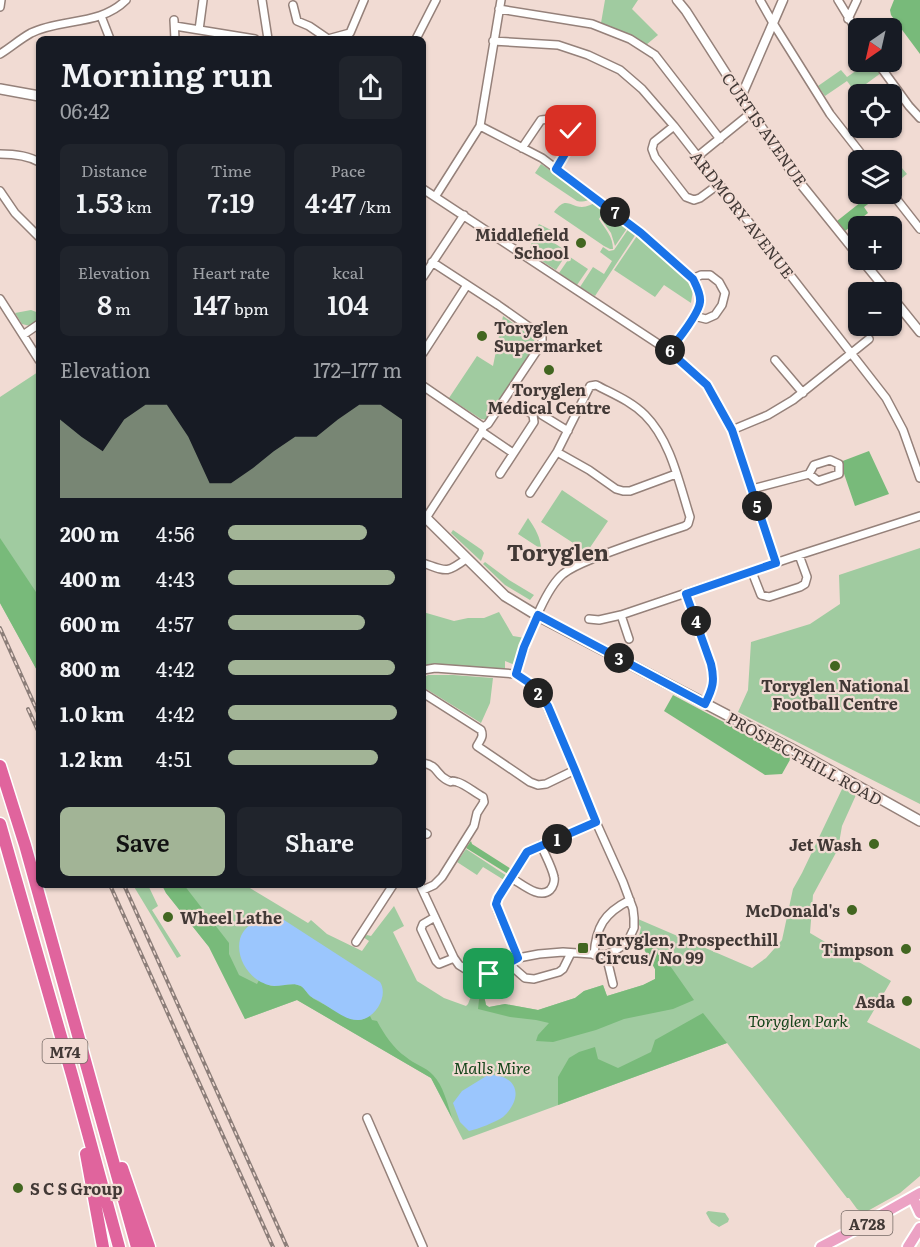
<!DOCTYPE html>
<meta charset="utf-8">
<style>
:root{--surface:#171b24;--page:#20242c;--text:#f1f3f6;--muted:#9ea1a6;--accent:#a2b496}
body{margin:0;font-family:Literata,serif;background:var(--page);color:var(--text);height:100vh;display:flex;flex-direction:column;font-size:22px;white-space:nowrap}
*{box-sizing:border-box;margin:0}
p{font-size:20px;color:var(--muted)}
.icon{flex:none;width:33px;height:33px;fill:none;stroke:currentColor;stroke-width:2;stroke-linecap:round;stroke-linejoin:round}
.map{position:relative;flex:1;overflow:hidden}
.sheet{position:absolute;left:36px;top:36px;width:390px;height:852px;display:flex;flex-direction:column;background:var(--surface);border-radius:9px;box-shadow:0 2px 4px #0004}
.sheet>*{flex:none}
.needle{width:39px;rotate:214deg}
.buttons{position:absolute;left:848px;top:18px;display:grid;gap:12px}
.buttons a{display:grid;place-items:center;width:54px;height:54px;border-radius:9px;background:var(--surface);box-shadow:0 2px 4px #0004;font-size:30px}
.pin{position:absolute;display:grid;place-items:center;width:51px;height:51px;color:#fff;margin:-26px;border-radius:12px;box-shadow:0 3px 9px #0006}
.km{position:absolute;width:30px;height:30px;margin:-15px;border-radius:50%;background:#222;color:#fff;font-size:16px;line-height:30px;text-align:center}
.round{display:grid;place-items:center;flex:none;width:63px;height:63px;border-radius:9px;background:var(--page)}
.head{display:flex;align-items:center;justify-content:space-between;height:102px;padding:0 24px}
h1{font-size:33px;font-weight:600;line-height:45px}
.stats{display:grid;grid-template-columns:repeat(3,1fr);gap:9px;height:102px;padding:6px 24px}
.stats div{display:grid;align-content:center;border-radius:9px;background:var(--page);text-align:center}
.stats b{font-size:26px;font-weight:600}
.stats small{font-size:16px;font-weight:400}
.stats p{font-size:16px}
.chart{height:168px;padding:12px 24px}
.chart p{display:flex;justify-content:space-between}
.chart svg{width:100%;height:108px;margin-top:6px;fill:var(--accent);opacity:.7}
.cta{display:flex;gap:12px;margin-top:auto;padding:12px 24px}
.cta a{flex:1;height:69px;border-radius:9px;background:var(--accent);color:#111;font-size:24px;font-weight:600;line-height:69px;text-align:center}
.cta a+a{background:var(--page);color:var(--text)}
ul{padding:0 24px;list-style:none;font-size:20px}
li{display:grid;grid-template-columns:96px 72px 1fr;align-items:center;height:45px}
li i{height:15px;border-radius:8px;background:var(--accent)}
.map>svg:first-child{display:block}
</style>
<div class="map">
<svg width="920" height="1247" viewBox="0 0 920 1247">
<rect width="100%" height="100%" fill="#f1dbd3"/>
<path fill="#a0cba0" d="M605 0H638L632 9 658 35 646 45 629 34 601 23Z
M869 62H873L881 73 855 92 847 81 825 96 818 86 841 70 847 77Z
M896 161 907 174 891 187V165Z
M541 164 591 198C586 202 583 202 577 201L535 173Z
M597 202 606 209 599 219C605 229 613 236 613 249H610L604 246 554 212C566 196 568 206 582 207 587 207 592 204 597 202Z
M607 210 628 227 615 246 611 233 601 219Z
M539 224 553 231 551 234 557 239 554 243 568 252 556 270 529 253 535 230Z
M629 228 636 234 595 296 580 287 593 267 604 274 612 261 600 252 603 247 609 251 614 250Z
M637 236 687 281 693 290 691 303 664 285 655 297 614 270Z
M570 257 588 269 577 285 559 273Z
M31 310 39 313V320L30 326 22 324 15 313Z
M503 316 534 338 535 346 522 369 487 420 481 419 449 398 477 356 493 366Z
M38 372 39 374V674L0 603V397Z
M562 490 608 521 587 552 541 522Z
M528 518C535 528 541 538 541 549L518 534Z
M453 530 482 550 484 553 481 561 451 533Z
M920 548V804L738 712 748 690 751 642 810 624 840 604 839 575Z
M485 562 509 580 534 595 530 600 505 585 483 564Z
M423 612 454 621 468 618H484L499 612 513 636 525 638 515 665 505 661V671L431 665 423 666Z
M428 675H453L493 678 490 703 481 723 423 687V678Z
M843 787 854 792 856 795 842 826 838 849 813 895 810 933 891 981 867 1022 920 1049V1176L900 1193 864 1213 857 1209 849 1198H847L727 1043 463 1140 431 1078 297 1000 245 1019 209 947 166 893 162 885H245L308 923 311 920 327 934 362 951 369 941 363 937 367 935 371 936 394 906 404 926 393 932 417 981 444 998 466 1006 468 1004 477 981 481 982 486 1005 489 1007 505 1004 538 1010 575 998 584 991 603 985 607 996 643 985 655 979V969L644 949 639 936 641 927 639 925 638 919 752 968 766 958 782 940 793 889 802 873Z
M466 849 507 876 504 880 483 867 477 875 457 862Z
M133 885H148L158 906 152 910 181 956 177 958Z
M708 1211 725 1213 729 1219 728 1222 719 1227 711 1222 706 1213Z"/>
<path fill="#78ba7a" d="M894 0H920V54L891 15 890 10Z
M858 193 871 194 875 199 864 207 868 213 845 231 837 221 861 202 855 195Z
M869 451 889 494 855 506 840 462Z
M0 538 38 595H39V674L0 603Z
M673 695 791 758 782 774 765 775 664 711Z
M471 841 472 844 511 869 508 874 466 848Z
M162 885H184L229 943V954L239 975 257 984 259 980 271 986 295 984 303 987 308 994 314 999 351 1019 361 1020 370 1016 372 1020 377 1021C384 1034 393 1048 406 1057 414 1064 426 1067 433 1075 443 1085 448 1105 452 1118L431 1078 297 1000 245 1019 209 947 166 893Z
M641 932 666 960 694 1000 673 1009 624 1019 596 1030 553 1042 536 1041 538 1035 549 1023 536 1020 510 1017 478 1009 481 982 486 1005 489 1007 505 1004 538 1010 575 998 584 991 603 985 607 996 643 985 655 979V969L644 949 639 936Z
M703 1013 727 1043 558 1105V1077L569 1058 579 1052 595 1047 598 1059 618 1068 651 1052 655 1040Z"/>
<path fill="#9bc6fd" d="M277 918 284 920 380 982C389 996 375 1019 359 1020 346 1021 333 1009 322 1003 318 1000 314 999 310 996 307 993 305 989 301 986 293 982 283 986 274 986 252 984 235 960 240 939 245 922 262 919 277 918Z
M488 1075C517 1074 525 1097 503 1117 496 1122 478 1129 469 1131L460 1122 453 1103 462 1091Z"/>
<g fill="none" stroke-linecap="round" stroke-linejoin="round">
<g stroke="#95817a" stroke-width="10">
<path id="minor" d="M262 0 268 39
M760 0 773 23 830 114 866 160
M838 0 858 33
M293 5 297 21 309 26 328 39 350 33 364 0
M0 7 1 0
M499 9 592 24 630 39 655 55 720 139
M101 16 110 39
M848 19 857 0
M174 20 175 39
M175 26 255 39
M199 30 203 0
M416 39 436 0
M493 41 558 45 588 55 620 70 642 89 674 126 886 398 903 430 920 478
M0 54C10 48 20 39 31 33 61 18 100 26 126 0
M877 62 909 106 920 118
M480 126 542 158 641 233 692 279C696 285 701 294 700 302 699 314 677 340 669 351
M674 126 654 142 652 149 655 157 686 197 694 200 700 198 719 184
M573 138 584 123
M522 148 541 120C552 117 566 126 573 134L572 142 556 169
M0 154C14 154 27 155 39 162
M698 156 751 113
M423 189 669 351 707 385 732 430 776 563
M0 191 15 213 39 237
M891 192 920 229
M435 197 480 126 501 0
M423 277 464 215
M692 279 701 275H710L719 282 725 293 722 305 715 315 706 319 694 316
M0 299 39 360
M23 335 39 324
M423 353 467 285
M775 360 803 393
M423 386 483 427
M542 415 568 431
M732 430 768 415 793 400 869 339
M482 432 513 453
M557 452 589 470 616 489 623 491H630L676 474
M500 474 534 422 533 415 521 406
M752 489 809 474 814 465 830 460 839 464V474L818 481 809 474
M426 518 478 438 482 432 483 427 488 424 542 343V336L498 305 432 262
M423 563C446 571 446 574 466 559
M752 572 761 595 769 597 800 587 805 584 807 577 799 555
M686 594 711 664C715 681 713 687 705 703
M621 615 629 639
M589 619 599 620 621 615 799 555 920 516
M516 674C524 648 543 591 563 574 573 566 585 562 597 557 625 546 655 536 685 526L688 524 690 517C679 483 671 441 645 415 631 401 613 394 596 385L590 386 557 452 530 493
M423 693 481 730C484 737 480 740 477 746L530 782 538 785 546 784 575 770
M423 832 427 834
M511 878C521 883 539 900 550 890 553 887 555 881 554 877 552 867 545 855 541 845
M420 885 454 958 459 965 467 970 473 974 481 975 489 974 518 958 539 954 563 952 606 955 616 950 627 943 634 928V918L633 909 623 882 596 822 575 770 547 706 531 684 516 674 435 668 423 670
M423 890 434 885 442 877 474 826 477 813 484 802 483 797C475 793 465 784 457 782 447 779 455 784 447 780 435 774 439 766 423 763
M435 917 423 924 421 929 436 961 439 964 454 958
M356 942 393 885
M594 955C596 927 604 913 630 900
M606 955 613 984
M518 958 497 909 496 904 498 898 527 852 596 822
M509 964 525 978 534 979 559 972 563 969 571 953
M367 1118 423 1247"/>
</g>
<g stroke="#95817a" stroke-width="11">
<path id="tertiary" d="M677 0 686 11 741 97 796 178 858 255
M741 97 783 0
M862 260 888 292
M891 296 920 332"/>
</g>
<g stroke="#95817a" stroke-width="12">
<path id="secondary" d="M0 89 39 96
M423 515 505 596 538 616 790 748 920 821"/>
</g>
<g stroke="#fff" stroke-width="14">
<path id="primary" d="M913 1198 920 1213
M821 1247 865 1224 920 1193
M908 1247 920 1228"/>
</g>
<g stroke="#fff" stroke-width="15">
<path id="motorway" d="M0 766 25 845 137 1247
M0 824 72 1075 119 1247
M86 1154 103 1247
M122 1168 149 1247"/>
</g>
<use href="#minor" stroke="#fff" stroke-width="7"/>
<use href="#tertiary" stroke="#fff" stroke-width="8"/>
<use href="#secondary" stroke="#fff" stroke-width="9"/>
<use href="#primary" stroke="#eca2c4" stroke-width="10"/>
<use href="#motorway" stroke="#e0649d" stroke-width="12"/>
<g stroke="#8c7e79" stroke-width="4">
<path id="rail" d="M0 628 39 715
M28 709 39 733
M110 885 273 1247
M124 885 287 1247"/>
</g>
<use href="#rail" stroke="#f1dbd3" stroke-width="1.5" stroke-dasharray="4.5" stroke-linecap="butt"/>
</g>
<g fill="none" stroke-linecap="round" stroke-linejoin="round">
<g stroke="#fff" stroke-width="12">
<path id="route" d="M489 974 518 958 496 904 498 898 527 852 596 822 575 770 548 706 531 684 516 674 524 647 538 615 705 704C713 688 715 681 711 664L686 594 776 563 732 430 707 385 669 351C677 341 699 314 700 302 701 294 696 285 693 279L641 233 556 169 572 142 573 134 571 131"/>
</g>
<use href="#route" stroke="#1a73e8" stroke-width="8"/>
</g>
<g fill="#426620" stroke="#f1dbd3" stroke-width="2">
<circle cx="581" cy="243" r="6"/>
<circle cx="482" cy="336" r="6"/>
<circle cx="549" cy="370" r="6"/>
<circle cx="835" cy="666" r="6"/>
<circle cx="874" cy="844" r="6"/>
<circle cx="852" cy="910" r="6"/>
<circle cx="168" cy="917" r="6"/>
<rect x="577" y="942" width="12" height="12" rx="3"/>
<circle cx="906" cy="949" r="6"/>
<circle cx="907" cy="1001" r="6"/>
<circle cx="18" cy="1188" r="6"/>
</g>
<g text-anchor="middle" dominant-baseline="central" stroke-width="4.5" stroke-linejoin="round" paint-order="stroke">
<g fill="#f1dbd3" stroke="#766a65" stroke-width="1.5">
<rect x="42.5" y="1039" width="45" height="24" rx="4.5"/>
<rect x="841.5" y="1211" width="51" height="24" rx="4.5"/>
</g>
<g font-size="15" font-weight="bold" fill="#423936">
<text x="65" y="1051">M74</text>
<text x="867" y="1223">A728</text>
</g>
<g font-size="16" fill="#423936" stroke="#f1dbd3">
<text transform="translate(765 129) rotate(55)">CURTIS AVENUE</text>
<text transform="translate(743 214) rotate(52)">ARDMORY AVENUE</text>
<text transform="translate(805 758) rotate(29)">PROSPECTHILL ROAD</text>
</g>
<g font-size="16" font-weight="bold" fill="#423936" stroke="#f1dbd3" text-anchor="end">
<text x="569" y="234">Middlefield<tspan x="569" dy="18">School</tspan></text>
<text x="494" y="327" text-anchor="start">Toryglen<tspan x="494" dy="18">Supermarket</tspan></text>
<text x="549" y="389" text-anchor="middle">Toryglen<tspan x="549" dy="18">Medical Centre</tspan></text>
<text x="835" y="685" text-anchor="middle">Toryglen National<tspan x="835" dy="18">Football Centre</tspan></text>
<text x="862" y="844">Jet Wash</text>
<text x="840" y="910">McDonald's</text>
<text x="180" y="917" text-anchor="start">Wheel Lathe</text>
<text x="595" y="939" text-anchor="start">Toryglen, Prospecthill<tspan x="595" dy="18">Circus/ No 99</tspan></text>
<text x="894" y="949">Timpson</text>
<text x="895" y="1001">Asda</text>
<text x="30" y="1188" text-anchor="start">S C S Group</text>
</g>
<g font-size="16" font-style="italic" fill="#15441a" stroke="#f1dbd3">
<text x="798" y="1020">Toryglen Park</text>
<text x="492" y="1067">Malls Mire</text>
</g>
<g font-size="22" font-weight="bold" fill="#423936" stroke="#f1dbd3">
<text x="558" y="551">Toryglen</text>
</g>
</g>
</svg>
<div class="buttons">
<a><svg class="needle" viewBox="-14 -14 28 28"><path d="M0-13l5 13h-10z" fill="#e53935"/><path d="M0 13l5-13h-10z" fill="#9ea1a6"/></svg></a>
<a><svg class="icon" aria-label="locate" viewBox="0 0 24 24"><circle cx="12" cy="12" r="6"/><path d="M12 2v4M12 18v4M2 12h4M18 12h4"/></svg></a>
<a><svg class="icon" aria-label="layers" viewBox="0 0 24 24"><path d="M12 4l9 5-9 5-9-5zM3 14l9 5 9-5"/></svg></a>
<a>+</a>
<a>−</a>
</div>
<div class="pin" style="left:489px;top:974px;background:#1e9e55"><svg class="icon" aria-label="arrive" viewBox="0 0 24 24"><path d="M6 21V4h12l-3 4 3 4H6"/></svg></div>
<div class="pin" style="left:571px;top:131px;background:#d93025"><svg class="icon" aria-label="check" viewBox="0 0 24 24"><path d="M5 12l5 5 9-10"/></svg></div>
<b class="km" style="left:557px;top:839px">1</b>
<b class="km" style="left:538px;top:693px">2</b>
<b class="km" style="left:619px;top:658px">3</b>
<b class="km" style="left:696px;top:621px">4</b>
<b class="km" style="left:757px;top:506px">5</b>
<b class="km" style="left:670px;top:350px">6</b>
<b class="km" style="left:615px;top:212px">7</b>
<section class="sheet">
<div class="head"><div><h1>Morning run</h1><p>06:42</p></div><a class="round"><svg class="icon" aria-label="share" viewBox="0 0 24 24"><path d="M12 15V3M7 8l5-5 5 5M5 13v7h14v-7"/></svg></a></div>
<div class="stats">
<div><p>Distance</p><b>1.53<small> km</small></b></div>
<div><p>Time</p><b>7:19</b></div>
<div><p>Pace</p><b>4:47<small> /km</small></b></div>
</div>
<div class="stats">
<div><p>Elevation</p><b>8<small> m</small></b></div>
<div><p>Heart rate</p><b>147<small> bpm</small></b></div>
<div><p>kcal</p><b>104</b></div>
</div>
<div class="chart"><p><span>Elevation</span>172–177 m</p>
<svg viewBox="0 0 160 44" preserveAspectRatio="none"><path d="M0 44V12L10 19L20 25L30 12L40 6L50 6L60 19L70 38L80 38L90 32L100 25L110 19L120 19L130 12L140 6L150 6L160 12V44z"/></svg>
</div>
<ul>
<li><b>200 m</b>4:56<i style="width:80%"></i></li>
<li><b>400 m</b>4:43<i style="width:96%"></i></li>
<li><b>600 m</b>4:57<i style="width:79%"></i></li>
<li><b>800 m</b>4:42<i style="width:96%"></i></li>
<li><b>1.0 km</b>4:42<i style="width:97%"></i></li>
<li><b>1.2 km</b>4:51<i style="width:86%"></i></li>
</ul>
<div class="cta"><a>Save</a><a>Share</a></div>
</section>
</div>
